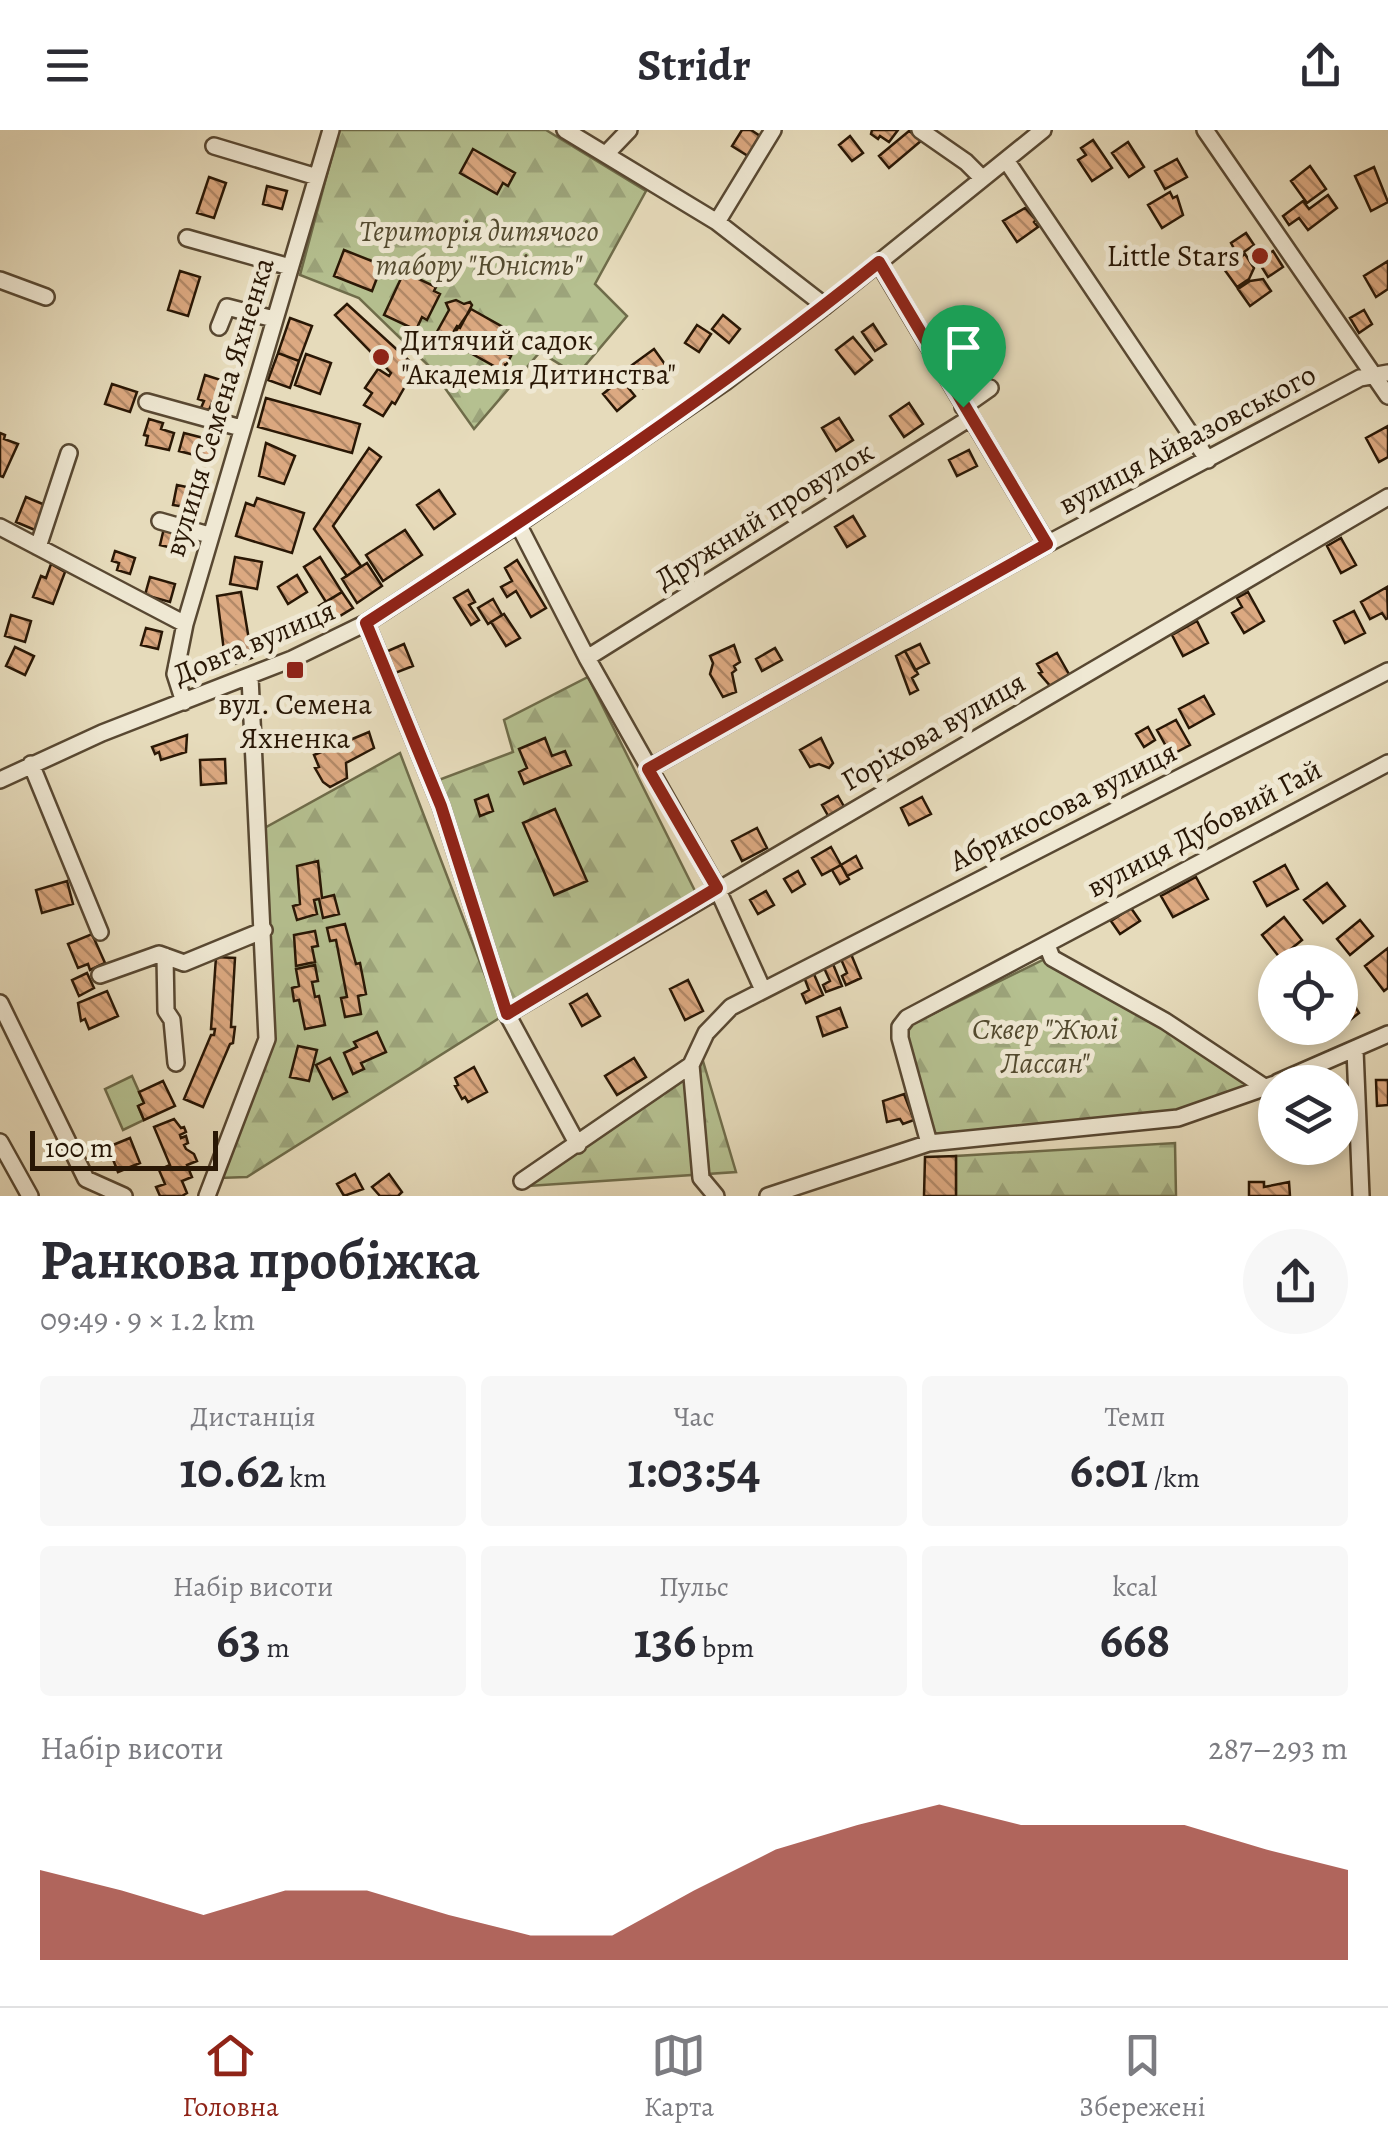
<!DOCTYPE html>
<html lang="uk">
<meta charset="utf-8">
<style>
:root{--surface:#fff;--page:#f7f7f7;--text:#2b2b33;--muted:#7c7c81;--line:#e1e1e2;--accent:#8f2418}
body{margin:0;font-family:Alegreya,serif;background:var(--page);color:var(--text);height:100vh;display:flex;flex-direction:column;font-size:38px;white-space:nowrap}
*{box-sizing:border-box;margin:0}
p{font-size:32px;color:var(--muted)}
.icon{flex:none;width:55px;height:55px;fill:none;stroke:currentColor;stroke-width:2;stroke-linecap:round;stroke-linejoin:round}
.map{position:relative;height:1066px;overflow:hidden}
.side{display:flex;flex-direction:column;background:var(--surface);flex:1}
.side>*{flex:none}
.controls{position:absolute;left:1258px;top:815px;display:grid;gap:20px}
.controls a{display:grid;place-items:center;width:100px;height:100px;border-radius:50%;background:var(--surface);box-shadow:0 5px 15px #0003;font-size:50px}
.scale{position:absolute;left:30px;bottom:25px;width:188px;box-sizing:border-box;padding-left:10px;border:5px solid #291705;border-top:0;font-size:28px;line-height:35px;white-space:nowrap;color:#291705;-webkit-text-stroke:8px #efe8d3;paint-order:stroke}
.pin{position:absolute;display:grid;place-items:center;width:85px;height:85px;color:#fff;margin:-102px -42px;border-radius:50% 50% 50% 0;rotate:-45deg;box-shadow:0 0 10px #0007}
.pin .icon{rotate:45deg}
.round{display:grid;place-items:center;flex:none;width:105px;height:105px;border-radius:52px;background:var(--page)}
.head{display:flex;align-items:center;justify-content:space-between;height:170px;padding:0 40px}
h1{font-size:55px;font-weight:600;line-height:75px}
.stats{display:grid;grid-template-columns:repeat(3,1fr);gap:15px;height:170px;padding:10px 40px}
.stats div{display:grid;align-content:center;border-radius:10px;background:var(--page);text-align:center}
.stats b{font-size:50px;font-weight:600}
.stats small{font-size:28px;font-weight:400}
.stats p{font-size:28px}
.chart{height:280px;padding:20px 40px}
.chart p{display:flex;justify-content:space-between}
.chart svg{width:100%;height:180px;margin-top:10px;fill:var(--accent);opacity:.7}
header{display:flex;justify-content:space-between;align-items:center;height:130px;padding:0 40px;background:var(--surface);font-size:45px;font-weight:600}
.tab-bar{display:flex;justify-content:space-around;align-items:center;height:140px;border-top:2px solid var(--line);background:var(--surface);font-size:28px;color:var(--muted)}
.tab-bar a{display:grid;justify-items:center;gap:5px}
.tab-bar .current{color:var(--accent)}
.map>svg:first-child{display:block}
</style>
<header><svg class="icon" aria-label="menu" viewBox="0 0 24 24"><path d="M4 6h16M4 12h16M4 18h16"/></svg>Stridr<svg class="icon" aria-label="share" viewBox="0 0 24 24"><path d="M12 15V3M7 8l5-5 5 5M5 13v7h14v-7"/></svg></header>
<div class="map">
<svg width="1388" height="1066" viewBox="0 0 1388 1066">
<defs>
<pattern id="forest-firs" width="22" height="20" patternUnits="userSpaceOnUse" patternTransform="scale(2.5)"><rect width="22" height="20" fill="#b5c090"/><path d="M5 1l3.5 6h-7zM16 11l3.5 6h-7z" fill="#9ca47b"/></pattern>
<pattern id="building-back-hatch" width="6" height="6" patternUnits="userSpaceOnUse" patternTransform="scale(2.5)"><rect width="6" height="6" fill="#dca981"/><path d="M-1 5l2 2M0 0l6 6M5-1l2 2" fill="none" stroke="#b28968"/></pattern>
</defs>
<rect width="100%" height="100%" fill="#e6dbbb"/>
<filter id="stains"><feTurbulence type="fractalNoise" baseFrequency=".002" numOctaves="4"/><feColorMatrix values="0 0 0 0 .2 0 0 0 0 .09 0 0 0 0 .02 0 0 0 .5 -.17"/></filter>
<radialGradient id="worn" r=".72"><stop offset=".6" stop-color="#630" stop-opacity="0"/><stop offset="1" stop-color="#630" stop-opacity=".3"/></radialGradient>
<path fill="#b5c090" stroke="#6f6c4a" stroke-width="2.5" d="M132 946 144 973 138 976 144 990 123 1000 105 959Z"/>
<path fill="url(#forest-firs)" stroke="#6f6c4a" stroke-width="2.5" d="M339 0H546L646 61 595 154 627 186 577 245 540 222 474 299 430 237 359 168 300 145Z
M588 547 697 765 510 877 436 651 513 622 504 590Z
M400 623 501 887 247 1047 219 1048 272 910 261 700Z
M1049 827 1264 956 1177 985 934 1009 898 901Z
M703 931 736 1042 528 1056Z
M1175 1013 1176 1066H956V1026Z"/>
<path fill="url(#building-back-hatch)" stroke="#291705" stroke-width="2.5" d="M742 0H751L760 6 748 26 732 16Z
M872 0H898L889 12 880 6 878 9 871 4Z
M909 1 922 10 889 38 879 26Z
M850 6 863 23 852 31 839 15Z
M1093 10 1112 38 1092 51 1078 30 1086 25 1081 18Z
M1128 12 1144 37 1129 47 1112 23Z
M473 19 515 43 508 56 503 53 497 64 460 43Z
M1177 29 1187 47 1165 59 1155 41Z
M1310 36 1326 59 1307 73 1291 51Z
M1374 37 1388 72 1371 81 1355 46Z
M209 47 226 53 214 88 197 83Z
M267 56 287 61 282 79 263 74Z
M1170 62 1173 68 1177 66 1183 85 1162 98 1148 75Z
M1328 65 1337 78 1308 100 1299 88 1289 95 1283 86 1303 71 1309 79Z
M1025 78 1036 90 1034 92 1038 97 1017 112 1003 91Z
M1246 103 1254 115 1238 126 1231 113Z
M344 120 382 135 372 161 334 146Z
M1273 121 1283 137 1268 147 1258 131Z
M1245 124 1254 138 1249 149 1237 157 1224 139Z
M1388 131V159L1376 167 1364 146Z
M180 141 200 147 188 186 168 180Z
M404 142 436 157 434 161 440 164 427 190 422 187 416 200 384 185Z
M1263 149 1271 161 1250 176 1238 159 1250 151Z
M249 159 266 164 261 182 244 178Z
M456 170 464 174 470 172 472 175 460 198 457 196 445 216 433 209 449 180 446 173Z
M347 174 416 237 395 274 392 272 383 286 364 275 372 263 365 258 378 239 389 246 391 243 335 185Z
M471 179 517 205 507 224 511 226 503 241 449 211Z
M1364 180 1372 194 1359 203 1350 188Z
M723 185 740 199 729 213 712 199Z
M290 188 312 196 299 231 278 223Z
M873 194 886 214 875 221 862 202Z
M697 195 711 204 699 222 685 213Z
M853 207 872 230 855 244 836 220Z
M654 219 669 240 643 258 628 238Z
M278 223 299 231 290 258 268 250Z
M306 224 331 233 320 264 295 255Z
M205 245 224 251 216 275 212 273 209 280 201 278 204 271 198 269Z
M621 249 635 266 617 281 603 264Z
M112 254 137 262 130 282 105 274Z
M266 268 360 294 352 323 258 297Z
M909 273 923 294 904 307 890 286Z
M839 288 853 310 836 321 822 298Z
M149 289 163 293 161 299 174 303 169 320 146 315 148 306 144 305Z
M1388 296V327L1379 332 1366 308Z
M0 303 5 305 4 309 18 314 3 347 0 346Z
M184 303 215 311 210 329 179 321Z
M266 313 295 326 284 354 259 346Z
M369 318 381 327 333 396 361 436 347 446 314 399Z
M969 320 977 336 957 346 949 330Z
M177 355 201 360 198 379 173 375Z
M439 360 455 384 434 399 417 375Z
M26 367 45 375 35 400 16 392Z
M257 368 304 383 292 423 236 406 246 373 254 376Z
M853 386 865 406 847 417 835 397Z
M164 398 185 404 181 420 160 415Z
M405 400 422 425 383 451 366 425Z
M1341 408 1356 435 1341 443 1327 416Z
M115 421 135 428 130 444 117 440 119 433 112 431Z
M235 427 262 432 257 459 230 454Z
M320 427 342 462 326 472 304 437Z
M517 430 546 478 531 487 516 461 507 467 501 457 512 451 505 438Z
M367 433 382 456 357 473 342 449Z
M51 434 65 442 53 474 33 467 41 446 46 448Z
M297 445 307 462 288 474 278 457Z
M150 447 175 454 170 472 145 465Z
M1387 457 1388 488 1386 489 1382 483 1370 489 1361 472Z
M468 460 475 472 469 475 479 490 471 495 454 468Z
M241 462 252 528 226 537 217 466Z
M342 462 353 478 330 492 319 476Z
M1248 462 1264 491 1244 503 1232 483 1242 477 1237 468Z
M493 469 502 485 488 494 478 478Z
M1354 481 1365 503 1345 513 1334 491Z
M504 484 520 508 506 516 491 492Z
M11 485 31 491 25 512 5 506Z
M1197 491 1208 513 1183 526 1172 505Z
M146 498 162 502 158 519 141 515Z
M404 514 413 536 390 545 381 524Z
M920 514 929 533 915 540 905 521Z
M734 515 740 532 734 536 736 540 732 543 736 562 723 567 710 544 713 533 710 526Z
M15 517 34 526 25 545 6 536Z
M775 518 782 530 762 541 756 529Z
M905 521 918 544 912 548 918 560 910 564 896 526Z
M1057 523 1070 546 1051 557 1039 543 1042 542 1037 534Z
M1204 566 1214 584 1189 598 1179 579Z
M1176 590 1190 615 1171 625 1157 600Z
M1148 597 1155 610 1144 617 1136 604Z
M369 602 374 618 346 633 347 648 330 657 323 652 315 638 319 637 314 625Z
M187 605 186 622 161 630 159 622 155 624 152 617Z
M545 608 552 626 565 621 571 635 524 654 519 642 527 638 519 619Z
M821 608 833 633 829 638 819 634 810 637 800 620Z
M225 629 226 653 201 655 200 630Z
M488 665 493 681 480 686 475 670Z
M838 666 846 680 830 689 822 675Z
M922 667 931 684 909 695 901 678Z
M555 679 587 751 554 765 523 693Z
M757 698 767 718 742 731 732 711Z
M831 717 841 735 822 745 812 728Z
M856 726 862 738 847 746 841 735Z
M318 731 322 768 334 765 339 784 323 788 319 769 314 770 317 784 297 790 293 776 300 774 297 736Z
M841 735 849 749 840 754 832 740Z
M1285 735 1298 759 1267 776 1254 752Z
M798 741 805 754 792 762 784 749Z
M1196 747 1208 769 1173 787 1161 766Z
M67 751 73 774 42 783 36 760Z
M1327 753 1345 776 1323 793 1304 770Z
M766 761 774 775 758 784 750 770Z
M1131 778 1140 791 1120 804 1111 791Z
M1284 787 1302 810 1280 828 1262 805Z
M1360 790 1373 806 1350 825 1337 809Z
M345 794 356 834 360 833 366 864 358 866 361 884 345 887 341 868 347 867 336 810 330 811 327 798Z
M315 801 318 816 312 817 315 832 296 836 294 805Z
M92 804 105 833 90 840 88 834 78 838 68 814Z
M1388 818V858L1384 861 1365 836Z
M851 824 861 848 846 855 842 846 847 843 841 829Z
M216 827 235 828 231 897H235L233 913 230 914 203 977 184 969 211 905H214L215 899H211Z
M833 834 842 856 826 862 823 855 830 851 824 838Z
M315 835 318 851 312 852 315 867 319 866 325 895 305 899 299 870 294 871 292 858 299 856 296 839Z
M813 842 823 865 806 873 802 864 809 860 804 847Z
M87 843 94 858 79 866 72 850Z
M688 850 703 881 685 890 670 859Z
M1340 860 1344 865 1347 863 1359 883 1337 900 1335 898H1340Z
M107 861 118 886 89 899 85 889 81 891 78 873Z
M587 864 600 886 582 896 570 874Z
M840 878 847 897 823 906 817 887Z
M377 902 386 922 361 933 364 939 353 944 344 923 357 917 354 912Z
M298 916 317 920 309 951 290 947Z
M330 928 347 962 333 969 316 935Z
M634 928 646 947 617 965 605 946Z
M474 937 487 962 468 972 465 967 462 969 455 956 458 955 455 948Z
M1376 950H1388V975L1377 976Z
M163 951 175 976 144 990 138 976 144 973 139 962Z
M904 964 914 990 903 994 900 989 887 992 883 971Z
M174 989 181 998 184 997 186 1002 180 1005 181 1008 186 1006 188 1013 184 1015 186 1019 194 1024 197 1031 187 1035 192 1047 182 1051 187 1063 182 1066H160L156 1057 165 1054 159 1040 170 1035 154 997Z
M130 1008 140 1033 118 1042 108 1017Z
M956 1026V1066H924L925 1027Z
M355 1044 363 1059 344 1066 337 1054Z
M389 1044 402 1062 398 1066H380L372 1057Z
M1249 1052H1264V1057L1289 1052 1290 1066H1249Z"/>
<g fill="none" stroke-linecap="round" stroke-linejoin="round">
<g stroke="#584832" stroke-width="20">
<path id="minor" d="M565 0 717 92 825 176
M920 0 966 32 982 48
M1205 0 1388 266
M214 16 317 47
M606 24 629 0
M1006 30 1208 330
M717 92 773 0
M187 108 290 137
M879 133 1047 414
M0 150 46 167
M219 197 227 177 274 189
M147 272 241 298
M963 277 990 258
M160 391 209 405
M518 394 587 528 717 758 763 860
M0 397 185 494
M38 417 69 323
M366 493 441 676 507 884 578 1015
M587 528 970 288
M184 572 175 544 185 494 331 0
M31 634 100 802
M648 639 1047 414 1360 248 1388 243
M0 650 102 603 292 529 366 493 518 394 725 252 825 176 1043 0
M1047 815 1052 828 1165 891 1266 958
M165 826 166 881 172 890 176 933
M100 845 159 824 184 833 264 800
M0 873 86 1049 124 1066
M507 884 1388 367
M1355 920 1361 1066
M1278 952 1388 904
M0 1012 30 1066
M929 1013 900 908V897L907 888 1388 633
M522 1051 691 935
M207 1066 267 909 250 547
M716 1066 701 1048 691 935 706 903 731 877 1388 541
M768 1066 929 1013 1178 988 1275 954"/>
</g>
<use href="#minor" stroke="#efe8d3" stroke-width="15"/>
</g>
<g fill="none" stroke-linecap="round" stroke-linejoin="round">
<g stroke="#fff" stroke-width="20">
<path id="route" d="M879 132 1047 414 648 639 717 758 507 884 441 676 366 493C541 379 716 264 879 132Z"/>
</g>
<use href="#route" stroke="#8f2418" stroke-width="12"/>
</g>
<g fill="#8f2418" stroke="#efe8d3" stroke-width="4">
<circle cx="1260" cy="126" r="10"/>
<circle cx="381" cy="227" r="10"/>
<rect x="285" y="530" width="20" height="20" rx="5"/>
</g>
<g text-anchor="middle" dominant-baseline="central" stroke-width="10" stroke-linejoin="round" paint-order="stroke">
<g font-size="30" font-style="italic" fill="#534a2f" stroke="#efe8d3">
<text x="479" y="101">Територія дитячого<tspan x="479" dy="34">табору "Юність"</tspan></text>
<text x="1045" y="899">Сквер "Жюлі<tspan x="1045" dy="34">Лассан"</tspan></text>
</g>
<g font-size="30" fill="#291705" stroke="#efe8d3" text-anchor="end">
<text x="1240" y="126">Little Stars</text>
<text x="401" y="210" text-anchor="start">Дитячий садок<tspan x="401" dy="34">"Академія Дитинства"</tspan></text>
<text x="295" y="574" text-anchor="middle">вул. Семена<tspan x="295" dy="34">Яхненка</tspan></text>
</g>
<g font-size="30" fill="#291705" stroke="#efe8d3">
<text transform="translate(219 277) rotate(-73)">вулиця Семена Яхненка</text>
<text transform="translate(1187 309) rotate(-28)">вулиця Айвазовського</text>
<text transform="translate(764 385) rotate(-32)">Дружний провулок</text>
<text transform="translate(254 512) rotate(-23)">Довга вулиця</text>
<text transform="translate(933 601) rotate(-30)">Горіхова вулиця</text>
<text transform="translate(1063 676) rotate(-27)">Абрикосова вулиця</text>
<text transform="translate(1204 698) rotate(-28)">вулиця Дубовий Гай</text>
</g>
</g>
<rect width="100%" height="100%" filter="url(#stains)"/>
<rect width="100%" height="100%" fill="url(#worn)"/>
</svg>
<div class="controls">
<a><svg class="icon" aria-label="locate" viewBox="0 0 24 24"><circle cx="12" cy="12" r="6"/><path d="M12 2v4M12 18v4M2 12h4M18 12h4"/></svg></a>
<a><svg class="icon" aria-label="layers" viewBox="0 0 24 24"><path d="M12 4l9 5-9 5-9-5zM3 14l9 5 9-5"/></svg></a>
</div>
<div class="scale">100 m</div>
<div class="pin" style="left:963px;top:277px;background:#1e9e55"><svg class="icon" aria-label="arrive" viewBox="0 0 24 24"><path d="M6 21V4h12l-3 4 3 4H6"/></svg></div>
</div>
<section class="side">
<div class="head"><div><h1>Ранкова пробіжка</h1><p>09:49 · 9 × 1.2 km</p></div><a class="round"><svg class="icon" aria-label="share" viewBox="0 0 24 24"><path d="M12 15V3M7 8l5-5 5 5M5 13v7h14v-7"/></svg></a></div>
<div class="stats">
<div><p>Дистанція</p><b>10.62<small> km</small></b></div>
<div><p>Час</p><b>1:03:54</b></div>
<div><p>Темп</p><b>6:01<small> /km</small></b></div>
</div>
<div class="stats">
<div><p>Набір висоти</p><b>63<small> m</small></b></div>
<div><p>Пульс</p><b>136<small> bpm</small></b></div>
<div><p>kcal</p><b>668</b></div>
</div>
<div class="chart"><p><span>Набір висоти</span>287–293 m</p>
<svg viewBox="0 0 160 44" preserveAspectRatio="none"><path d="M0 44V22L10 27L20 33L30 27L40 27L50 33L60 38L70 38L80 27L90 17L100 11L110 6L120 11L130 11L140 11L150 17L160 22V44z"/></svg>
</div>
</section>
<nav class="tab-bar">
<a class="current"><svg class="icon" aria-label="home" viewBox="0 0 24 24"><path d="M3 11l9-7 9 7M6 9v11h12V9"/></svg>Головна</a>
<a><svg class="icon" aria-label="map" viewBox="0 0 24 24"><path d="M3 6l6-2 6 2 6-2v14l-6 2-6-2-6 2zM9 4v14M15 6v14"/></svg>Карта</a>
<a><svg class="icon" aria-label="saved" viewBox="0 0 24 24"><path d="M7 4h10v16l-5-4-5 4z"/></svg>Збережені</a>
</nav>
